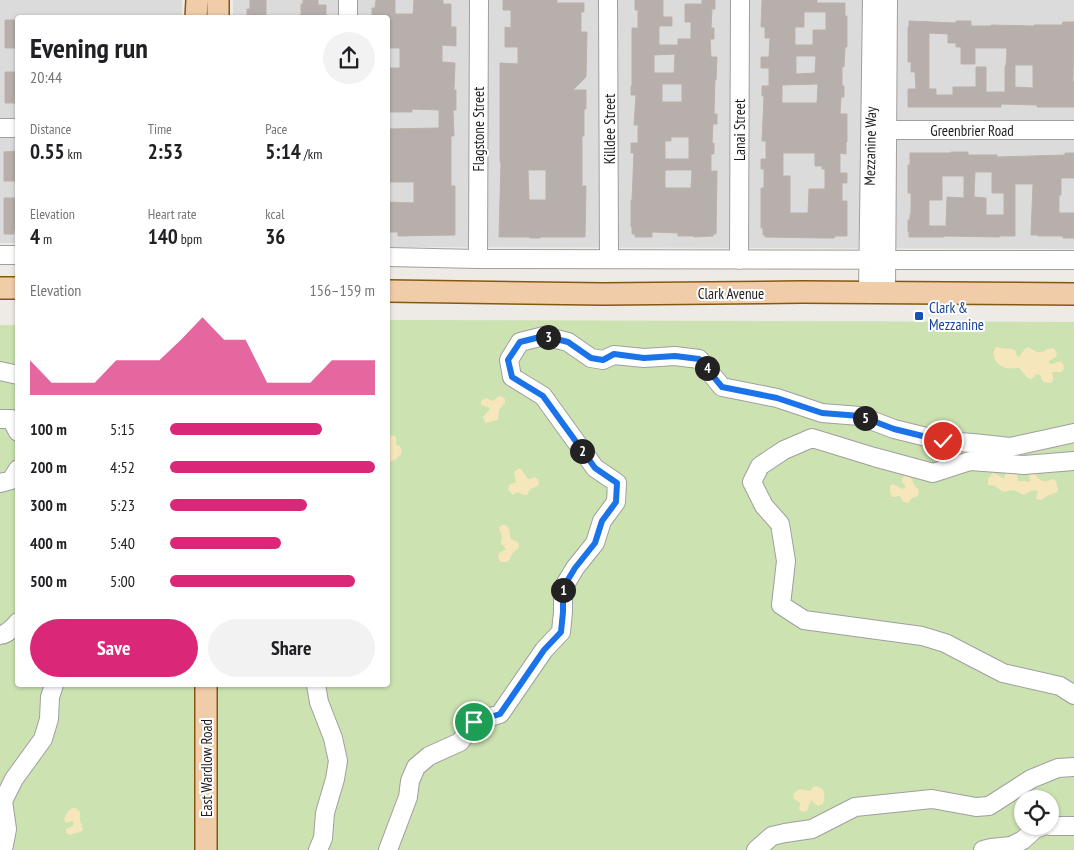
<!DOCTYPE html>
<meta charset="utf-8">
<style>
:root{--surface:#fff;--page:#f2f2f2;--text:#202124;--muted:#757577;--accent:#db2777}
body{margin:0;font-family:"PT Sans Narrow",sans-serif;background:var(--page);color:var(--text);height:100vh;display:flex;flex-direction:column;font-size:19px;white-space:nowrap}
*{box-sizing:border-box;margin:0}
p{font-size:16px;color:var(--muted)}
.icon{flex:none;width:28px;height:28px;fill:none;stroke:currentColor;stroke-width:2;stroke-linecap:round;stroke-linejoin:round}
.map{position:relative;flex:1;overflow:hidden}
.side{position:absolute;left:15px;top:15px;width:375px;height:672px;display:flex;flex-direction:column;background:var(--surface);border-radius:5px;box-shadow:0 1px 4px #0004}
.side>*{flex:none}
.controls{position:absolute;left:1014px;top:790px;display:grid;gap:10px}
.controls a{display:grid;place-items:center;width:45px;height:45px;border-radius:50%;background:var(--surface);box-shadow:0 1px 4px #0004;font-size:25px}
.pin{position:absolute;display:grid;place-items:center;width:42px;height:42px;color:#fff;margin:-21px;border:2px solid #fff;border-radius:50%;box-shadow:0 1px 5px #0007}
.km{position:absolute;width:25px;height:25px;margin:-12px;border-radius:50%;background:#222;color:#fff;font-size:14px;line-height:25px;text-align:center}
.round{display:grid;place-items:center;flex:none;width:52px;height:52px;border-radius:26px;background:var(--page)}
.summary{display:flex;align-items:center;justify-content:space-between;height:85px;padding:0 15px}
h1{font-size:28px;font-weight:800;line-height:38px}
.figures{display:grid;grid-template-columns:repeat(3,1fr);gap:8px;height:85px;padding:5px 15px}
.figures div{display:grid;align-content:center}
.figures b{font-size:21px;font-weight:800}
.figures small{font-size:14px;font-weight:400}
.figures p{font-size:14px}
.chart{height:140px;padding:10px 15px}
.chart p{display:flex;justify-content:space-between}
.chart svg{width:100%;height:90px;margin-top:5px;fill:var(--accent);opacity:.7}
.action{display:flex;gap:10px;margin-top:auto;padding:10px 15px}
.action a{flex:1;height:58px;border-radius:30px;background:var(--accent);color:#fff;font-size:20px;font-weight:800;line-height:58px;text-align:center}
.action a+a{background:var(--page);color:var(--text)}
ul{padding:0 15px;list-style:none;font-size:16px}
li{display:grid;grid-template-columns:80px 60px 1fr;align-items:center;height:38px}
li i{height:12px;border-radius:6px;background:var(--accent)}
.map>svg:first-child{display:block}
</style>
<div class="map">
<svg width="1074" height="850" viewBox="0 0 1074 850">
<rect width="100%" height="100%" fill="#eeeae5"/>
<path fill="#dcdbdb" d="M0 0H182V17L18 18 17 243H0Z
M233 0H1074V249L388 247V18L233 17Z"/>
<path fill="#cce2b1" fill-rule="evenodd" d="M388 320 1074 322V850H0V325H18V685H388ZM1022 799H1050V826H1022Z"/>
<path fill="#f6e6bb" d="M998 347C1004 350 1009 347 1015 350L1017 356 1019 357 1024 350 1028 347 1037 352H1043L1047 349 1054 348 1057 354 1056 357 1049 361V363L1051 364C1056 363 1058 360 1063 363L1064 369 1061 372H1052V373C1054 377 1053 380 1051 383L1043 382 1040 375 1036 374 1034 377 1031 379 1028 378 1019 368C1015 368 1009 369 1006 368 996 365 991 356 995 348Z
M499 396H501L505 399V403L499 410 498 420 486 423 485 422 483 417 490 409 488 407 481 405V401L486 398 493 401Z
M392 435 396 437V445L400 446 402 451C401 456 393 462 388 462V450L389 448 388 437Z
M519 469H521L528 479H530L535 477 538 479 539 483 538 486 530 489 527 495H525L517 492 513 495 508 490 509 485 516 482 514 473 516 470Z
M1014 471 1017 474 1018 481C1022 482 1024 480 1028 482L1030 481 1029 476 1031 473 1034 474 1042 481H1047L1052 479 1056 481 1058 490 1056 493 1049 495 1041 500 1037 499 1036 497 1038 492 1037 491 1034 490 1023 495 1014 490 1003 492 995 486 988 485V479L993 473 996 474 1004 479 1005 474 1007 472Z
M906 476C913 477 912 481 915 486 915 486 919 490 919 490L918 496 912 498 908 503 903 502 900 496 894 497H892L890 493V486L893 484 902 489 906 487 902 482 903 477Z
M502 525H505C511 528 509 533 511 539L518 542C521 549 517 549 513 553 510 557 511 559 507 562H501L498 558 499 553 506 549 501 543 502 536 499 528Z
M814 786C825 787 826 794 823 804L818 806 811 800 807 811 802 812 799 809 800 803 793 798 794 793 800 789 810 791Z
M72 808H76L80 812V820L83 829 82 831 70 835 66 833V829L73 826 74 823 72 821 66 823 64 819 68 811Z"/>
<path fill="#b6afab" stroke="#bdb1a9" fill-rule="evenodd" d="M250 0H266V18H247V9H250Z
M303 0H318V5H326V18H301V4H303Z
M376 0H395V14H413L414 0H443V4H451V27H456V46L442 45V62L455 63 454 90H456V110H453L454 136H451V186H455V235L398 236V232H388V202L414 203V182H388V129L439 128V110L412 109V112H388V68H400V48H388V18H372V8H375Z
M503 0H557V3H584V12H581V32H587L586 77 573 90H586V109H584V136H582V186H586L585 237H541L540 238H530V237H499L501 162H500V63L518 64V47H505V27L511 28V10H503ZM528 170H546V200H529Z
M635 0H663V17H672V26H659V45H678V39H691V22H685V4H702V0H715V9H712L711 28H714V39H710L711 57H717L716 80H715L714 114H717V124H713L712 143H714V154H711V171H717L716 234H713V236L694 237V236H678V233L652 232V237H635V234H632V227H631V200H632L634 153H631V143H638V125H634L636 95H631V86H632V28H638V10H635ZM675 54 674 73H654V55ZM662 84H682V102H662ZM671 137H689V159H665V141H671ZM665 170H692L691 188H665Z
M762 0H817V3H845V16H847V47H845L844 67H842V86H844V97H841L840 114H847V142H846V154L840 153V173H847V183H842V201H847V236H835L834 238H823L765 237V235H763V228H761V188H764V169H761V159H766V141H762L764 96H762V86H769V68H761V57H769L770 38H765V27H761ZM804 12H826V30H813V45H795V27H804ZM796 56H816L815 73 796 74ZM818 84 817 103H782V85ZM783 153H815V166H822V169H825V189H809L808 213H790V176H783Z
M5 20H17L18 48H5Z
M909 21 956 23V21H971V26H991V25L1034 26V25H1062L1063 22H1074L1073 82H1074V107H1037V105L1001 104V107H908V89H916L915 72H911V62H908V27H909ZM929 33 948 34V43H956V47H961V64H975V48H1007L1006 66H1005V92H986V67H976V87H953V95H936V89H929ZM1015 65H1033V88L1015 87Z
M5 72H16V78H18V103H5Z
M18 151V181H4V152Z
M951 152H968V155H997V157L1065 155V153H1074V178H1061V195H1059V213H1074V238H1063V236H1038V235H1031L1033 184H1015V236H1000L999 237 944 236V237H909V232H908V220H910V214H911V193H908V165H910V153H951ZM975 172H992V193H1004V215H986V198L974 197ZM942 176H964V198L947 197 946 226H929V200H942Z
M4 198H18V230H14V234H4Z"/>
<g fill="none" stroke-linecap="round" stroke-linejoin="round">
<g stroke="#9f9f9f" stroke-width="20">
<path id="minor" d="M348 0V18
M608 0 609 259
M0 128H18
M875 130H1074
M0 255H18
M388 257 478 259 1074 260
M478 259 479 0
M739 260 740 0
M886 292 888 0
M868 293 872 0
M0 371 18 375
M0 419H11L18 432
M1074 461 1024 465 970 461 933 473 874 457 812 438 784 450 760 466 752 482 764 506 780 524 786 561 781 605 804 620 922 636 945 643 1003 673 1060 686 1074 695
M0 483 11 480 18 469
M0 635C6 635 14 627 18 622
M316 685 319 702 333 738 338 761 335 779 325 813 323 838 318 850
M1050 826H1074
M3 850 7 829 3 801 14 779 43 739 49 719 50 697 54 685
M388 850 408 797 410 781 416 767 429 756 460 742 474 722 500 714 544 650 561 632 563 612V588L575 568 595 543 602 521 616 502 617 483 595 468 543 396 512 377 509 360 520 342 544 336 568 342 591 358 603 360 614 355 644 358 675 356 699 359 722 387 777 398 822 413 860 416 894 429 943 441 973 443 1010 447 1074 433
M756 850 772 836 785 833 812 829 855 807 932 799 976 807 989 806 1031 779 1058 768 1074 767
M983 850 991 848 1011 846 1023 840 1035 829 1043 826"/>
</g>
<g stroke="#855812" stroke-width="24">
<path id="major" d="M196 18 197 0
M218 18V0
M0 288H18
M388 291 603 294 802 292 1074 294
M206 685V850"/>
</g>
<use href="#minor" stroke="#fff" stroke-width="18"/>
<use href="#major" stroke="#f0cca8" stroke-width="21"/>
</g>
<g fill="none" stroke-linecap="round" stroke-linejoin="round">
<g stroke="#fff" stroke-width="10">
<path id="route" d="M474 722 500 714 544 650 561 632 563 612V588L575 568 595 543 602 521 616 502 617 483 595 468 543 396 512 377 508 360 520 342 544 336 568 342 591 358 603 360 614 354 644 358 675 356 699 359 722 387 777 398 822 413 860 416 894 429 943 441"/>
</g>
<use href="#route" stroke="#1a73e8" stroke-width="6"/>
</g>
<rect fill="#1a4fb4" stroke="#fff" stroke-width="2" x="914" y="311" width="10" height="10" rx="2.5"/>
<g text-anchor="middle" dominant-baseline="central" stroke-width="4" stroke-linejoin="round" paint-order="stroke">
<g font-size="15" fill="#1e1e1e" stroke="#fff">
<text transform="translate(478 129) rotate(-90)">Flagstone Street</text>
<text transform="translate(609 129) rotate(-90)">Killdee Street</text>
<text transform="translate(739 130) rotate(-90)">Lanai Street</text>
<text x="972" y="130">Greenbrier Road</text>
<text transform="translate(870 146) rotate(-89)">Mezzanine Way</text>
<text x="731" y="293">Clark Avenue</text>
<text transform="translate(206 768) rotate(-90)">East Wardlow Road</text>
</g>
<g font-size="15" fill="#164399" stroke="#fff" text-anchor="start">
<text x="929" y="307">Clark &amp;<tspan x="929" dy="17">Mezzanine</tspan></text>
</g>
</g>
</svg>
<div class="controls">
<a><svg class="icon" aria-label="locate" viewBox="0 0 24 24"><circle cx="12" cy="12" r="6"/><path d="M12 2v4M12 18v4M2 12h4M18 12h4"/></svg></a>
</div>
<div class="pin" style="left:474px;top:722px;background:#1e9e55"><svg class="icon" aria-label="arrive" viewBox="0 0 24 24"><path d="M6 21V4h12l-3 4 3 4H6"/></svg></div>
<div class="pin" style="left:943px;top:441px;background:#d93025"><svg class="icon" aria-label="check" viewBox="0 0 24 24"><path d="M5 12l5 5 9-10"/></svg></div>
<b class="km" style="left:563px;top:590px">1</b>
<b class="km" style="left:582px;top:451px">2</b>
<b class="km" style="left:548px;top:337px">3</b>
<b class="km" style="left:707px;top:368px">4</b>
<b class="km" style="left:865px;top:418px">5</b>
<section class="side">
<div class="summary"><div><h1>Evening run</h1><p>20:44</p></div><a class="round"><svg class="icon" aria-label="share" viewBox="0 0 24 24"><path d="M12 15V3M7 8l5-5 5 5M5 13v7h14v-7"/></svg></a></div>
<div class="figures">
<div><p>Distance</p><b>0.55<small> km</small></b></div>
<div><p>Time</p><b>2:53</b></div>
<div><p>Pace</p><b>5:14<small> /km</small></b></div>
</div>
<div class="figures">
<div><p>Elevation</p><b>4<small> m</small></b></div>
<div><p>Heart rate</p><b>140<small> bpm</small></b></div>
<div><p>kcal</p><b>36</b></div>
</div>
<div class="chart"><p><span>Elevation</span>156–159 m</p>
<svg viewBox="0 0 160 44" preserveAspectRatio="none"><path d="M0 44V27L10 38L20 38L30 38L40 27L50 27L60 27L70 17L80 6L90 17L100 17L110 38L120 38L130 38L140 27L150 27L160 27V44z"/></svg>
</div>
<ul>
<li><b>100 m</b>5:15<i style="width:74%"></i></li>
<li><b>200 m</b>4:52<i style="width:100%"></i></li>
<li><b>300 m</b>5:23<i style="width:67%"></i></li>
<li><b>400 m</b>5:40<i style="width:54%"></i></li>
<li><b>500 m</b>5:00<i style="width:90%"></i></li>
</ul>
<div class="action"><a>Save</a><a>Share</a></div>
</section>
</div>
